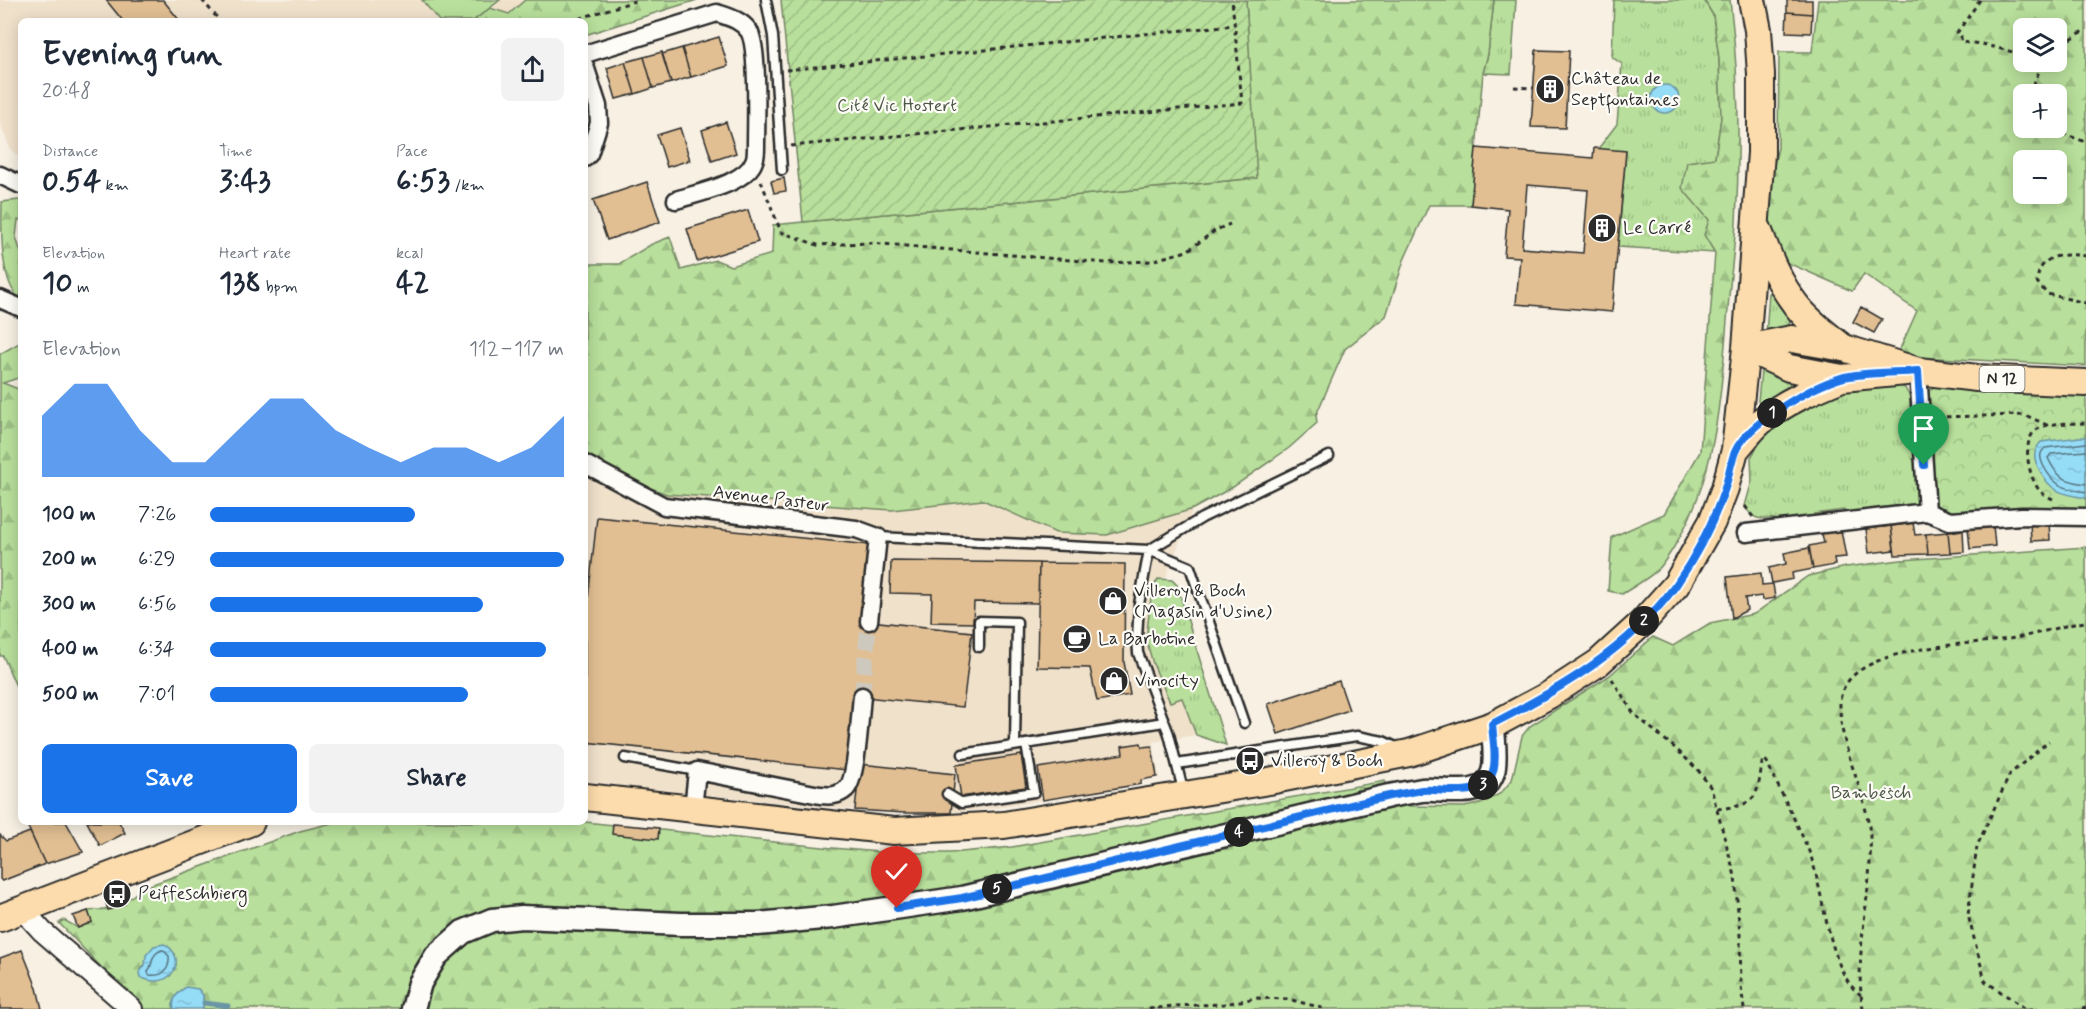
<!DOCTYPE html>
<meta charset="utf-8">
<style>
:root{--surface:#fff;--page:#f2f2f3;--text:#1f2937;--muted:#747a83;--accent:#1a73e8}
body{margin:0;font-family:Mynerve,sans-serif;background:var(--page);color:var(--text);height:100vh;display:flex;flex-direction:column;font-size:22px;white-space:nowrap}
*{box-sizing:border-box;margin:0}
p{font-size:20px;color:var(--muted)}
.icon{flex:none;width:33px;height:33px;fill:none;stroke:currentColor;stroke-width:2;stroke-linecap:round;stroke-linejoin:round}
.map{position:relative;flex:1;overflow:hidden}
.details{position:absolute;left:18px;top:18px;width:570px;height:807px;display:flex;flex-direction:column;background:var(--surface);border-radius:9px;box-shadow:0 3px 15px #0003}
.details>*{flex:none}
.controls{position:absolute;left:2013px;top:18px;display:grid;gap:12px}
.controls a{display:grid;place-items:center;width:54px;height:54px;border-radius:9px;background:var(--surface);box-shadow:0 3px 15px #0003;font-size:30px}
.pin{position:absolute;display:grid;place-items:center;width:51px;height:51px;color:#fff;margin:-62px -26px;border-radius:50% 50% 50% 0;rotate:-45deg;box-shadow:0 0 6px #0007}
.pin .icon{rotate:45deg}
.km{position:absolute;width:30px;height:30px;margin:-15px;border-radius:50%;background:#222;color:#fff;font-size:16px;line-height:30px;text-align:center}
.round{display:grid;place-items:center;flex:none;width:63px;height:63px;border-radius:9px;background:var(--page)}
.head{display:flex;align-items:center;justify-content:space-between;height:102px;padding:0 24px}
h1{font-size:33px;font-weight:800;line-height:45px}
.stats{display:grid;grid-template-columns:repeat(3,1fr);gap:9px;height:102px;padding:6px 24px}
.stats div{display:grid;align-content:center}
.stats b{font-size:30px;font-weight:800}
.stats small{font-size:16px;font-weight:400}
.stats p{font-size:16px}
.chart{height:168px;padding:12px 24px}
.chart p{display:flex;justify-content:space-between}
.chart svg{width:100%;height:108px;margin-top:6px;fill:var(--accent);opacity:.7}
.primary-button{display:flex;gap:12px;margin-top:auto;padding:12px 24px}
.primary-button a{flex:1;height:69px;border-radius:9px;background:var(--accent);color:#fff;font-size:24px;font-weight:800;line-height:69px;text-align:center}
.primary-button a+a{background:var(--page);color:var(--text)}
ul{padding:0 24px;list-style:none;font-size:20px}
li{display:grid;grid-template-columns:96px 72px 1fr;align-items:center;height:45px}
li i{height:15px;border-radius:8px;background:var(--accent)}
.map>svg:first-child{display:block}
</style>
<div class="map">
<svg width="2086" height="1009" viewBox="0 0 2086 1009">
<defs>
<pattern id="grass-tufts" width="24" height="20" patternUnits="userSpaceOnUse" patternTransform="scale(1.5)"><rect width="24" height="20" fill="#b8df9b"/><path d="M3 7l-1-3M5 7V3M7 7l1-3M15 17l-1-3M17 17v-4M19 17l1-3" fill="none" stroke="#9ec086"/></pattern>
<pattern id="forest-firs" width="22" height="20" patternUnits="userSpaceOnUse" patternTransform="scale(1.5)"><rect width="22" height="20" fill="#b8df9b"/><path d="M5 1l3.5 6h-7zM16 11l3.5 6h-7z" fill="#9ec086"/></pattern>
<pattern id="park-crowns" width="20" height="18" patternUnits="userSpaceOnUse" patternTransform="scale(1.5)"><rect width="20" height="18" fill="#b8df9b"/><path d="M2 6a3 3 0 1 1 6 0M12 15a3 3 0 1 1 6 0" fill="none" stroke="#9ec086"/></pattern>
<pattern id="garden-furrows" width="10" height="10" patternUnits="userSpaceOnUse" patternTransform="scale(1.5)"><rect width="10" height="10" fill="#b8df9b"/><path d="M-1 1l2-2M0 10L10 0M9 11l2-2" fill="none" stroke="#9ec086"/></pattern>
<pattern id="water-ripples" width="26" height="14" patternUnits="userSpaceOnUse" patternTransform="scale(1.5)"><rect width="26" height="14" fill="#95dcf7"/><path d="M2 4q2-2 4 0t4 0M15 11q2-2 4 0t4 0" fill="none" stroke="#81bdd4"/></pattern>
</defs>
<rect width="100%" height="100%" fill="#f7f0e3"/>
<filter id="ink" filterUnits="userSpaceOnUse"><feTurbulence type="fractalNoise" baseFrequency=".0167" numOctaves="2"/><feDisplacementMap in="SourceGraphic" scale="12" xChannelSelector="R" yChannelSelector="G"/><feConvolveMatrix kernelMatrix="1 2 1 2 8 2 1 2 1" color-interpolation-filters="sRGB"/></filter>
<g filter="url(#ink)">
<path fill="#f0e1cb" d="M0 0H620L552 21H21V159L11 150 0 124Z
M585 464 892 510 983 500 1056 533 1107 535 1193 509 1165 579H1158L1152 589 1146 639 1153 664 1170 701 1182 697 1196 735 1153 742 1159 777 1141 780V784L996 808 951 813H905L855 810 585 783Z"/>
<path fill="url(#grass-tufts)" stroke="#728563" stroke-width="1.5" d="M1494 0H1516L1511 74 1483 73 1488 54Z
M1614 0H1704L1713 15 1719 58 1721 118 1715 158 1710 220 1705 235 1715 253 1618 247 1626 152 1598 149 1617 124 1622 64 1612 57Z
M1771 292 1774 293 1791 312 1788 331 1766 334 1769 293Z
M1763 369 1793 380 1795 387 1762 406 1760 405 1758 401 1761 371Z
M1893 383 1905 388 1910 397 1918 505 1879 509 1845 516 1844 510 1814 514V519L1780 525 1774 519C1760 519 1752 520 1745 506L1752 481 1751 457 1766 433 1776 423 1835 392 1870 384Z
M1158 579 1172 580 1177 585 1226 745 1196 735 1182 698 1170 702 1153 664 1146 639 1152 589Z"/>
<path fill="url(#forest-firs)" stroke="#728563" stroke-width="1.5" fill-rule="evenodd" d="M525 0H697L585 35V21H473L490 8 509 14Z
M1246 0H1494L1488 54 1483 73 1471 205H1429L1404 260 1386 316 1345 349 1316 415 1317 423 1289 448 1233 487 1193 509 1107 535 1056 533 983 500 892 510 667 494 585 464V264H619L652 244 670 237 681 270 716 260 731 266 772 254 773 225 1256 178Z
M1704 0H1730C1739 74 1740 148 1736 223 1734 251 1730 280 1728 309 1720 398 1718 489 1662 565 1655 575 1633 587 1622 594L1608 591 1612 537 1664 514 1700 452 1715 253 1704 235 1709 220 1682 188 1687 162 1715 158 1721 118 1719 58 1713 15Z
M1818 0H2086V366L1919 357 1899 351 1917 311 1864 274 1852 291 1781 260 1769 232 1767 218 1771 177 1778 148 1779 52H1812ZM2024 28H2056V62H2024ZM2024 94H2056V128H2024ZM2024 160H2056V194H2024Z
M19 200H21V220H18L16 237 21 253V301C0 281 1 234 2 202Z
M21 342V377L3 383 21 390V698L3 656H0V354Z
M2086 547V1009H203V995L198 989 173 1004 174 1009H141L59 923 64 920 78 928 92 922 88 911C114 909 123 905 142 888L300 831 336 822H585L832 848 891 853H951L1012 847 1385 781 1389 796 1410 806 1464 807 1484 803 1501 793 1512 780 1522 736 1530 726 1609 676 1653 637 1673 646 1710 623 1754 614 1808 576 1846 567 1901 560ZM175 954 176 965 170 976 141 968 145 965Z"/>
<path fill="url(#park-crowns)" stroke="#728563" stroke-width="1.5" d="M1935 386 2086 393V510L1949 513 1939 509 1934 503 1926 393Z"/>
<path fill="url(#garden-furrows)" stroke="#728563" stroke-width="1.5" d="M781 0H1246L1257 178 803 222Z"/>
<path fill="#b8df9b" stroke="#728563" stroke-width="1.5" d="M422 0H500L473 21H439Z"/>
<path fill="url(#water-ripples)" stroke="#6b95a5" stroke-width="1.5" d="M1651 99a14 14 0 1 1 28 0a14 14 0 1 1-28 0Z
M2080 437H2086V498C2062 494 2050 492 2039 469 2033 458 2033 451 2041 442Z
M164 944C190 957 171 993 140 977L139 973 145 965 146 955 154 946Z
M186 987 198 989 203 995V1009H174C171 999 178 992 186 987Z"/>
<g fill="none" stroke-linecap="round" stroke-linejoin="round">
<path stroke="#55727d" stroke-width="1.5" d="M2086 443 2045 448C2039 453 2040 458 2043 465 2054 487 2064 488 2086 492
M2086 451 2051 454 2048 458C2057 478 2065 481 2086 484
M163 950 169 956C170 970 163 977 149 975L148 972C154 963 150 953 163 950Z"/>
<path stroke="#6b95a5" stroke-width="5" d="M204 1003 228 1006"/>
</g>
<path fill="#e1bf93" stroke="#2b2b2b" stroke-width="1.5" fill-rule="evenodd" d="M106 0H163L180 21H123Z
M1787 0H1812V14L1787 12Z
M1787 12 1812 14 1811 33 1786 32Z
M719 37 728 66 691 77 682 48Z
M682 48 691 77 671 83 662 54Z
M1536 50 1569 51 1565 128 1531 127Z
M662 52 671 83 653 88 644 57Z
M644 57 653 88 635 94 625 62Z
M625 62 635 94 616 99 607 68Z
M726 122 736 153 712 161 702 130Z
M680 128 690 160 667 167 657 135Z
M1476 148 1593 158 1594 148 1626 151 1612 312 1516 304 1520 257 1504 256 1508 209 1471 205ZM1527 185 1588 190 1583 253 1522 248Z
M784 178 786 191 774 193 771 181Z
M647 182 660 222 607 240 593 200Z
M748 210 758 242 697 261 687 229Z
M1861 307 1882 319 1874 333 1853 322Z
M597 517 870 545 861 620 972 632 963 707 855 696 847 770 585 742V626Z
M2049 522 2050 540 2031 541 2030 523Z
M1913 523 1915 535 1926 534 1928 554 1895 555 1891 526Z
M1993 525 1995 546 1970 549 1968 527Z
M1891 526 1894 550 1869 553 1866 529Z
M1838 529 1841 530 1846 557 1834 558 1835 565 1813 569 1809 546 1824 543 1822 534 1825 531Z
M1963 530 1964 552 1950 553 1948 532Z
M1948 532 1950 553 1928 554 1926 534Z
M1809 548 1813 569 1792 573 1793 579 1772 583 1769 568 1786 564 1784 553Z
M891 561 1039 563 1038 603 974 602 973 623 931 622 932 594 890 593Z
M1039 563 1125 564 1124 662 1130 695 1097 701 1090 668 1037 667Z
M1761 573 1762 585 1773 584 1775 598 1763 600 1762 596 1745 598 1747 610 1732 618 1727 577Z
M1339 681 1349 710 1278 734 1268 704Z
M1141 743 1142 747 1152 746 1157 777 1141 780V784L1043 800 1038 768 1123 754 1122 746Z
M1021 755 1026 787 961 797 956 765Z
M860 764 955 774 951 813H905L855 810Z
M34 822H66L83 852 45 864 27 825Z
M87 822H119L125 833 100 846Z
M613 824 659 828 658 839 612 834Z
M30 832 45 864 2 881 0 879V835L6 841Z
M122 897 125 904 108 910 106 903Z
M88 911 92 922 78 928 73 916Z
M22 950 37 988 42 1009H0V958Z"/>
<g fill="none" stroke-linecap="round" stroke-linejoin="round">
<path stroke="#cec9be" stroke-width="16" stroke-dasharray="16 8" stroke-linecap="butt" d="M862 696 869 621"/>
<g stroke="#2b2b2b" stroke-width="13">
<path id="service" d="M766 0 773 36 782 170
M878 537 1149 550 1202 518 1329 456
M979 647V621L1017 622 1015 745
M963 754 1164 722
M625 758 697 771
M1177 764 1357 736 1383 741 1398 748
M947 794 962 803 1034 792 1026 744
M1184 794 1169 734 1138 653 1137 638 1139 604 1149 550 1190 567 1244 723"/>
</g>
<g stroke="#2b2b2b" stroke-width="21">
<path id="minor" d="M585 54 717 13C729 17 741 20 749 31 759 48 756 124 756 147 756 151 756 157 754 161 746 184 697 193 676 200
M585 66 598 106 599 123 589 154 585 158
M0 175 21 185
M0 299 21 308
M1918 371 1927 512
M585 464 664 506 856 529 878 537 869 621
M1746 533 1927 512 1950 521 2022 516 2086 517
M693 809 697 771 820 795C831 796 838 796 846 789 857 780 860 713 862 696"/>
</g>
<g stroke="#2b2b2b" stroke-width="24">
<path id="tertiary" d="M23 910 42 931 132 1009"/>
</g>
<g stroke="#2b2b2b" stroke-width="27">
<path id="secondary" d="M413 1009 420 983 436 956 463 932 492 920 522 917 681 924H758L833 917 962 898 1389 796C1400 794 1411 792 1422 790 1444 788 1484 801 1493 772 1497 758 1493 739 1493 725"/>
</g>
<g stroke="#2b2b2b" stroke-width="30">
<path id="primary" d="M1758 229C1768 255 1778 282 1796 305 1808 321 1826 334 1841 346
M1746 348 1792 339 1844 348 1918 371 1977 378 2086 383
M1746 348 1789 368 1842 378 1906 372
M1735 450C1743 441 1751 430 1760 422 1784 402 1813 390 1842 378
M585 797 894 831 1004 825 1269 781 1409 753 1493 725 1549 695 1598 663 1642 623 1676 585 1712 522 1725 488 1735 450 1746 348 1761 153V74L1758 30 1752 0
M0 918 251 822"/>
</g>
<path stroke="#2b2b2b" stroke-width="3" stroke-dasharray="4.5 4.5" stroke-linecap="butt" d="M202 0 220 21
M1980 0 1957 33 1961 36V42L1982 44 2024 55
M571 21 638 0
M2056 49 2086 29
M786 70 1234 25
M1514 87 1534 88
M2036 94 2034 83 2043 62
M2056 127 2064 134 2086 142
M791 146 1242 103 1232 0
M761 181 781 232 817 245 870 243 1106 263 1151 261 1187 251 1216 230 1230 224
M2086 256C2063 253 2039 254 2037 282L2047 294 2086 303
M1937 417 2025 415 2047 425
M2053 499C2049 497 2044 495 2041 492 2029 480 2021 443 2035 431 2047 421 2071 424 2086 423
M1745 506 1753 517
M1612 679 1634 714 1675 748 1698 770 1711 788 1735 876 1740 935 1741 986 1744 1009
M1717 809C1756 805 1757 800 1762 763L1764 759 1767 762C1780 792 1798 824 1810 854 1824 892 1829 974 1861 995
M1149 1009 1174 1006 1224 1004 1256 998 1288 999 1326 1009
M1863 1009C1853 951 1873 894 1870 836 1867 791 1839 749 1840 704 1841 643 1972 646 2015 638 2039 634 2062 625 2086 622
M2033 1009H2026L1985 981 1968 915 1977 846 2010 774 2049 741
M2082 1009 2086 1008"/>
<use href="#service" stroke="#fdfcf7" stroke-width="8"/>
<use href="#minor" stroke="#fdfcf7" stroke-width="16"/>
<use href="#tertiary" stroke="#fdfcf7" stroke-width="20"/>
<use href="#secondary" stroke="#fdfcf7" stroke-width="22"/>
<use href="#primary" stroke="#fcdcac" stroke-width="26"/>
</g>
</g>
<g fill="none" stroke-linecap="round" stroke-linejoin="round" filter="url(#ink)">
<g stroke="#fff" stroke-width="12">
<path id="route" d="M897 908 962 898 1389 796C1400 794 1411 792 1422 790 1444 788 1484 801 1493 771 1497 758 1493 739 1492 724 1562 688 1628 650 1676 585 1696 556 1714 521 1725 488 1729 476 1730 464 1735 452 1747 423 1811 387 1841 378 1860 372 1897 373 1918 371L1924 465"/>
</g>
<use href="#route" stroke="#1a73e8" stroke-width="8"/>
</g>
<defs>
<g id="building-disc" transform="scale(1.5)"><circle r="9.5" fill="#2b2b2b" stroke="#fdfcf7"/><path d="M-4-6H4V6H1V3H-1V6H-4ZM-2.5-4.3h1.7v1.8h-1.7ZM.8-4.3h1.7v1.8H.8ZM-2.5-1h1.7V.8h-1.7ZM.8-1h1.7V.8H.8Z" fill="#fff"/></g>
<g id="shop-disc" transform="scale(1.5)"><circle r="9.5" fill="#2b2b2b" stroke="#fdfcf7"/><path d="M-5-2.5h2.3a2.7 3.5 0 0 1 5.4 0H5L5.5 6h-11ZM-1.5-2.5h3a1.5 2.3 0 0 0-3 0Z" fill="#fff"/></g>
<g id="cafe-disc" transform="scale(1.5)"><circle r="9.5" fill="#2b2b2b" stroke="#fdfcf7"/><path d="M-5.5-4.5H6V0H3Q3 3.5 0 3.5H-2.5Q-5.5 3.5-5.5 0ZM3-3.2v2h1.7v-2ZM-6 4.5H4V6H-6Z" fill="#fff"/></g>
<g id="bus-disc" transform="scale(1.5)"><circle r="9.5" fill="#2b2b2b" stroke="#fdfcf7"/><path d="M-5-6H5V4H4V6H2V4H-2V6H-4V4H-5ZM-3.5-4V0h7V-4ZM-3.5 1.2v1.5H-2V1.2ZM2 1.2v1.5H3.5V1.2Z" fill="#fff"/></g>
</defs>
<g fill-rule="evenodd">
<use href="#building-disc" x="1550" y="89"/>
<use href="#building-disc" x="1602" y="228"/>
<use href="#shop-disc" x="1113" y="601"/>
<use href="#cafe-disc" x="1077" y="639"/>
<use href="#shop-disc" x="1114" y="681"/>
<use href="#bus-disc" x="1250" y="761"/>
<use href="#bus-disc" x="117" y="894"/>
</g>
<g text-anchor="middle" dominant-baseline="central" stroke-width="4.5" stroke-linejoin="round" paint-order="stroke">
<rect fill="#fdfcf7" stroke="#6a6a68" stroke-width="1.5" x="1979.5" y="366" width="45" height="26" rx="4.5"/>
<g font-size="16" font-weight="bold" fill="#2b2b2b">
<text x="2002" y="379">N 12</text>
</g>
<g font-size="18" fill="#2b2b2b" stroke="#fdfcf7" text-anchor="start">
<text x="1571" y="79">Château de<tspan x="1571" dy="21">Septfontaines</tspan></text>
<text x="1623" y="228">Le Carré</text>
<text x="1134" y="591">Villeroy &amp; Boch<tspan x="1134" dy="21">(Magasin d'Usine)</tspan></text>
<text x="1098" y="639">La Barbotine</text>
<text x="1135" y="681">Vinocity</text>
<text x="1271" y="761">Villeroy &amp; Boch</text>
<text x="138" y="894">Peiffeschbierg</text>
</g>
<g font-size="18" fill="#4e5847" stroke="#fdfcf7">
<text x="897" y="106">Cité Vic Hostert</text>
<text x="1871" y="793">Bambësch</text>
</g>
<g font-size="18" fill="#2b2b2b" stroke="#fdfcf7">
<text transform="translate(771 499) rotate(7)">Avenue Pasteur</text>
</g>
</g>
</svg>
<div class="controls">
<a><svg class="icon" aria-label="layers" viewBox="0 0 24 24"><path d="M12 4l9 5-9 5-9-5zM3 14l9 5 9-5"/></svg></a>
<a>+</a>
<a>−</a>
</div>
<div class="pin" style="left:1924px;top:465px;background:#1e9e55"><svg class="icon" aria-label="arrive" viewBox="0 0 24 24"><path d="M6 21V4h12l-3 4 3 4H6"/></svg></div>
<div class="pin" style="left:897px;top:908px;background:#d93025"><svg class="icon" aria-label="check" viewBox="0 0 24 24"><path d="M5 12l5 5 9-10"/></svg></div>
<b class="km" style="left:1772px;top:413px">1</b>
<b class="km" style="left:1644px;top:621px">2</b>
<b class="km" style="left:1483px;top:785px">3</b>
<b class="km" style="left:1239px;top:832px">4</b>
<b class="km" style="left:997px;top:889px">5</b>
<section class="details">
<div class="head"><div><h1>Evening run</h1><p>20:48</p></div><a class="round"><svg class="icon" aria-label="share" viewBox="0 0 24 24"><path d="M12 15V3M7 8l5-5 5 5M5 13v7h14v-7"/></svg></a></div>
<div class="stats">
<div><p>Distance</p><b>0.54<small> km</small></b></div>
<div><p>Time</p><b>3:43</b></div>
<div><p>Pace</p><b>6:53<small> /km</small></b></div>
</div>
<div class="stats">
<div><p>Elevation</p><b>10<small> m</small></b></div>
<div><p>Heart rate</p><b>138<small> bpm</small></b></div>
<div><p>kcal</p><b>42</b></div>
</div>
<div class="chart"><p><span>Elevation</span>112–117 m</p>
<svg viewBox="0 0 160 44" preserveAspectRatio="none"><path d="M0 44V19L10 6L20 6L30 25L40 38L50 38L60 25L70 12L80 12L90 25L100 32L110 38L120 32L130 32L140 38L150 32L160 19V44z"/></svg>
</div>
<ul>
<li><b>100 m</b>7:26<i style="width:58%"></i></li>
<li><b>200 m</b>6:29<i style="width:100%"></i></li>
<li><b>300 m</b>6:56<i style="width:77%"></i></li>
<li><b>400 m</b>6:34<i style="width:95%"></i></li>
<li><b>500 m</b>7:01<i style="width:73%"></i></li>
</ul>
<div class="primary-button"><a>Save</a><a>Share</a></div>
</section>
</div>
